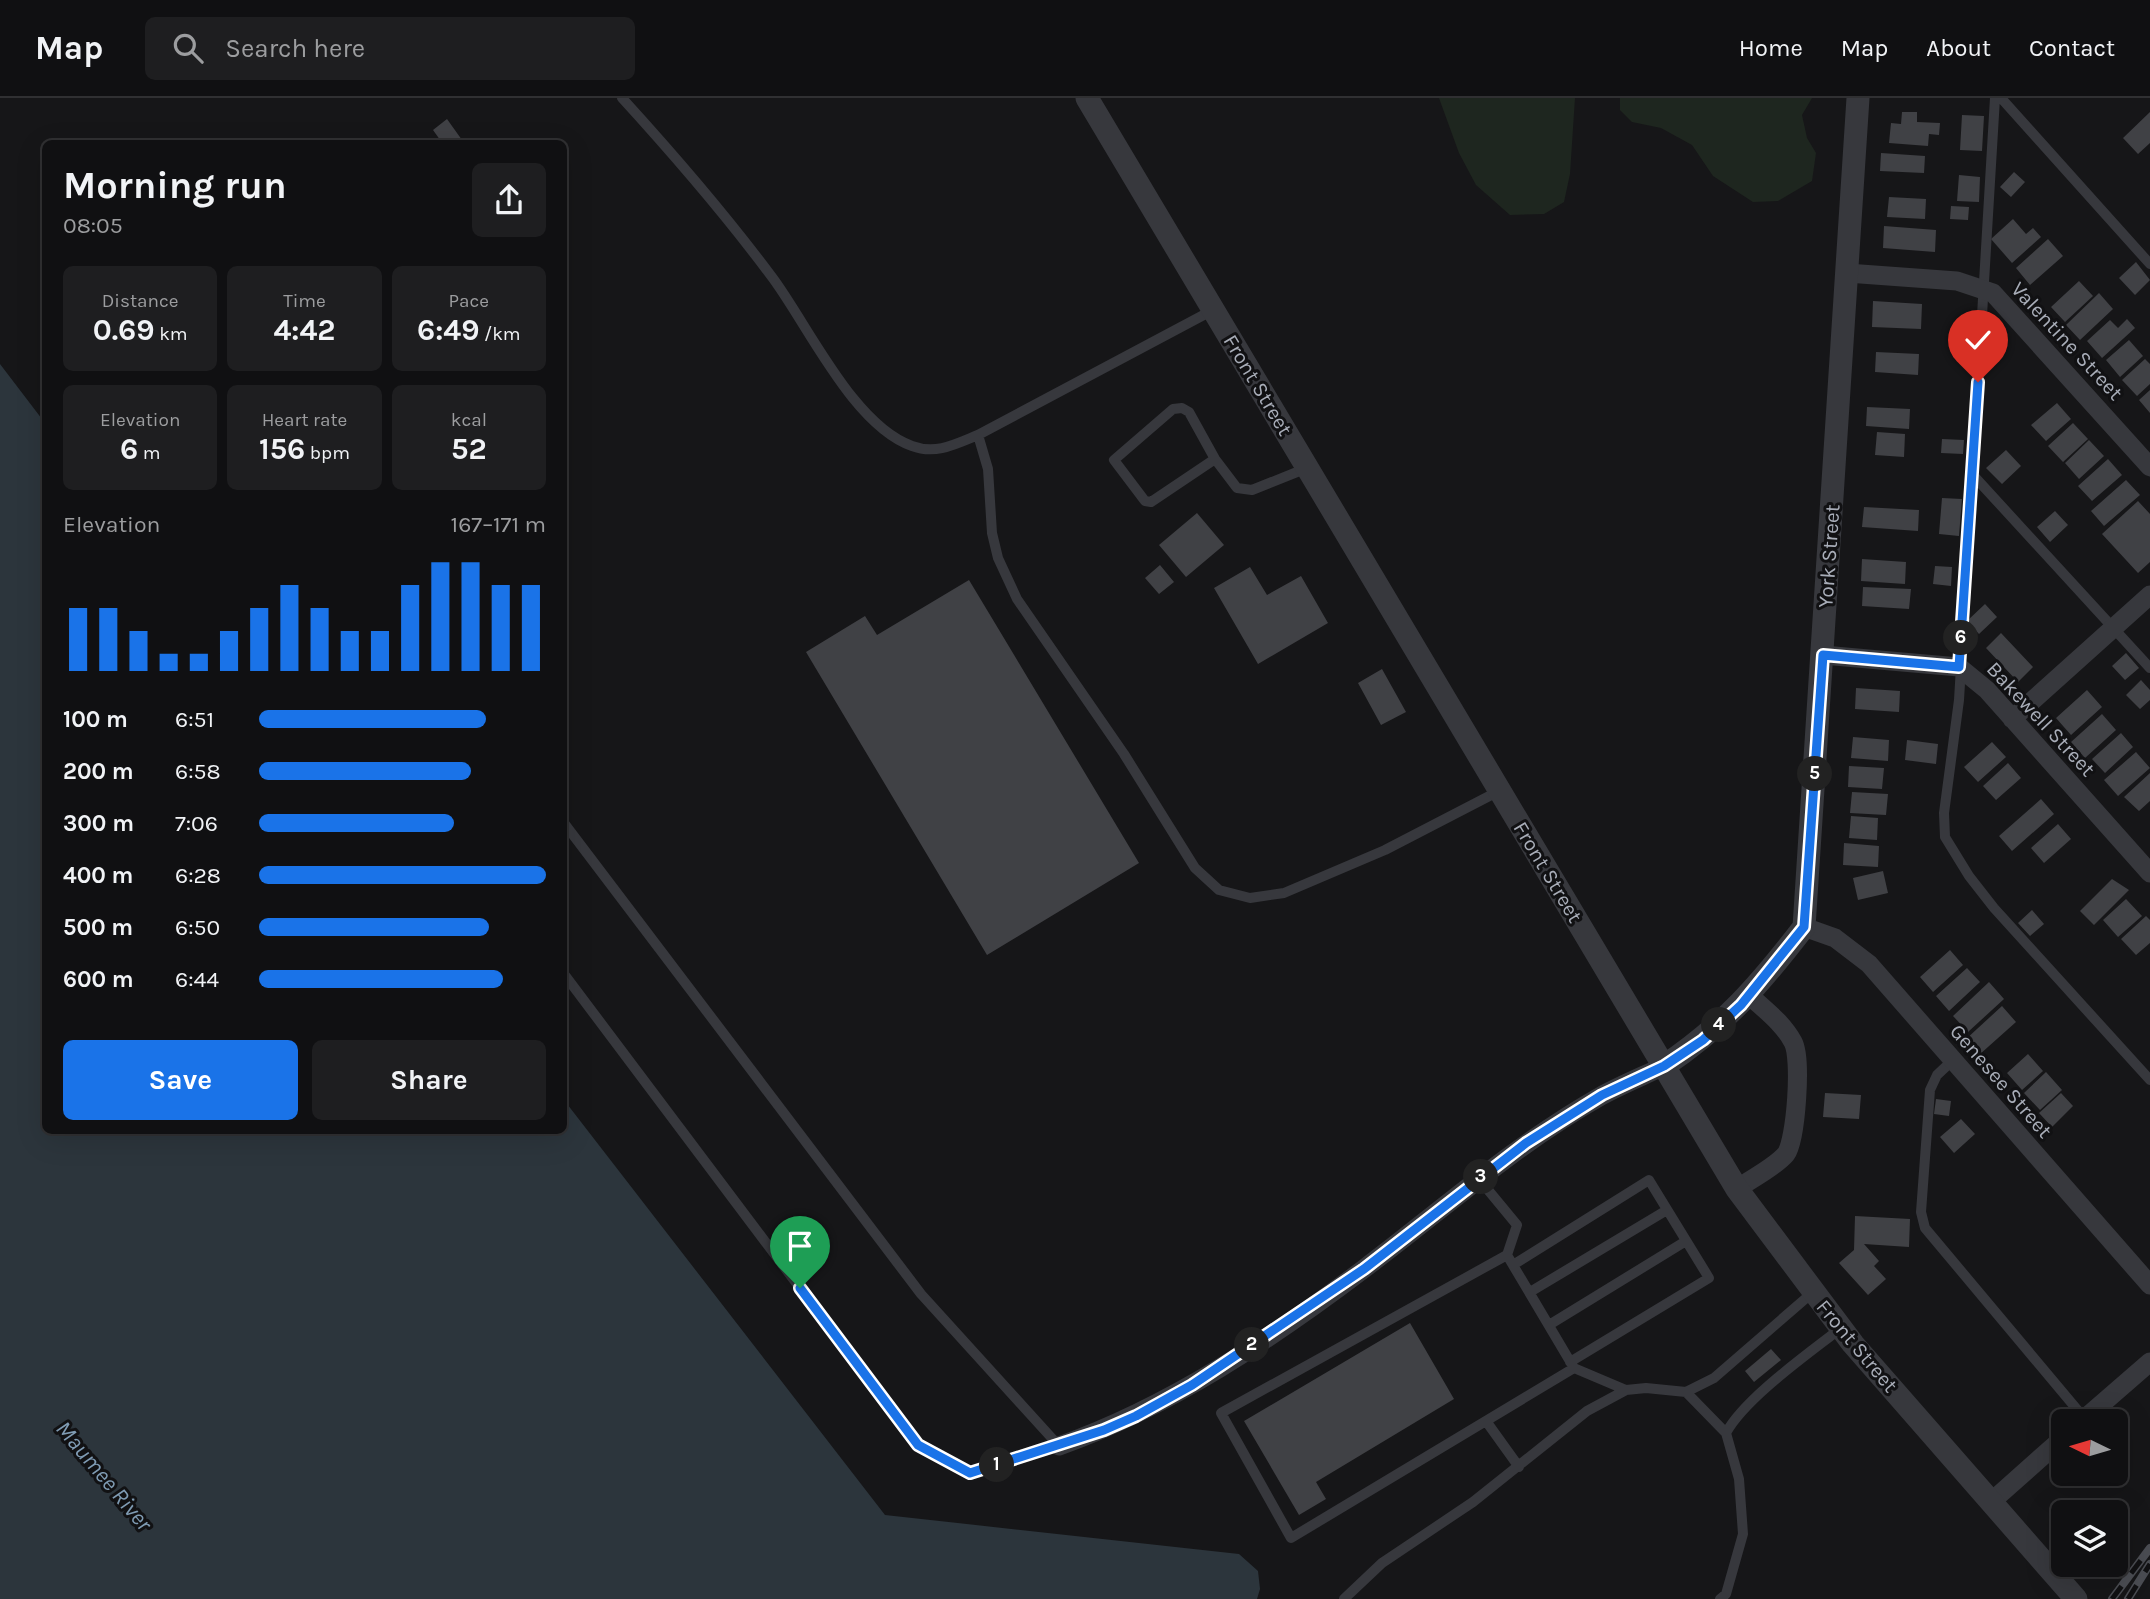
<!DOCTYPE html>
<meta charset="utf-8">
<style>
:root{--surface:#101012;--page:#1e1e20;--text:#f1f3f6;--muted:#9c9d9f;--line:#303032;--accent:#1a73e8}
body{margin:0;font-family:Karla,sans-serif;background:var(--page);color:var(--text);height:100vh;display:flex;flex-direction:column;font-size:26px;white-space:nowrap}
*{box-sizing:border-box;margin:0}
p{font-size:23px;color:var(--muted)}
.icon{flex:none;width:38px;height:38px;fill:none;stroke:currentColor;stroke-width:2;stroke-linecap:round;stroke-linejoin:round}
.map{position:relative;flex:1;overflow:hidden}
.drawer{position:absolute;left:42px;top:42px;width:525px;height:994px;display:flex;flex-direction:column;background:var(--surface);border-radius:10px;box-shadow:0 7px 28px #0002,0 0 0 2px var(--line)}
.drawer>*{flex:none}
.needle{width:46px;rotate:275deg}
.buttons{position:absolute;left:2051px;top:1311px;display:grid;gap:14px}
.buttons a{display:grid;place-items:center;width:77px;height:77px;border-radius:10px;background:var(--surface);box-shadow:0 7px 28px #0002,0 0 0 2px var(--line);font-size:35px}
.pin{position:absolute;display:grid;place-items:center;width:60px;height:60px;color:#fff;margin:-72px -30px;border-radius:50% 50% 50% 0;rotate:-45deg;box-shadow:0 0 7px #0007}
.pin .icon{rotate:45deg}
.km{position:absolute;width:35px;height:35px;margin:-18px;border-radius:50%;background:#222;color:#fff;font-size:19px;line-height:35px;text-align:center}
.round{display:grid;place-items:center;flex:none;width:74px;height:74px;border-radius:10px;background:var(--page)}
.summary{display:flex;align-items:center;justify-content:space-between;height:119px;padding:0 21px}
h1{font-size:38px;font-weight:700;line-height:52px}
.stats{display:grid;grid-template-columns:repeat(3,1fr);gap:10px;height:119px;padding:7px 21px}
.stats div{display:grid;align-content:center;border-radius:10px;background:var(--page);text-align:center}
.stats b{font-size:30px;font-weight:700}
.stats small{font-size:19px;font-weight:400}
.stats p{font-size:19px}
.chart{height:196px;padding:14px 21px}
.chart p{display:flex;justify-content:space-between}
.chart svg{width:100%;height:126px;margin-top:7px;stroke:var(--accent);stroke-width:6}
.primary-button{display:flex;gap:14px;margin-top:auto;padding:14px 21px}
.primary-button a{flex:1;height:80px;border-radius:10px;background:var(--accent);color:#fff;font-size:28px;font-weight:700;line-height:80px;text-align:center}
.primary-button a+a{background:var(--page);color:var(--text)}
ul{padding:0 21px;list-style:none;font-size:23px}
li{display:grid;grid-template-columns:112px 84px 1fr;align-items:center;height:52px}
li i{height:18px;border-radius:9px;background:var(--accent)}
header{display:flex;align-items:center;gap:42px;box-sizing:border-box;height:98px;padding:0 35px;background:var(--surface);border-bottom:2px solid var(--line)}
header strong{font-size:33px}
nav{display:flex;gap:38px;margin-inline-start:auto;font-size:24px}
.search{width:490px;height:63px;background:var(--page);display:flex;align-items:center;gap:18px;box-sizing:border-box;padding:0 24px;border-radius:10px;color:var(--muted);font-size:26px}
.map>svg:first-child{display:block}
</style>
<header>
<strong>Map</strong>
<div class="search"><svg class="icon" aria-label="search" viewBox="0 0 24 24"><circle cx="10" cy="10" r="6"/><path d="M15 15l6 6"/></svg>Search here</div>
<nav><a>Home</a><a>Map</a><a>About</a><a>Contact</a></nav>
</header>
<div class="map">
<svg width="2150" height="1501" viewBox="0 0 2150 1501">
<rect width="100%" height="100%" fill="#161618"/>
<path fill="#1e261f" d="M1439 0H1575L1570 76 1564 104 1544 116 1510 117 1476 87 1459 55Z
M1620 0H1812L1802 17 1807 40 1816 55 1812 83 1778 103 1753 104 1713 78 1692 47 1661 30 1632 24 1620 12Z"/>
<path fill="#2c353c" d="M0 266 45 325 46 1032H564V1002L885 1417 1239 1456 1258 1473 1260 1491 1257 1501H0Z"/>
<path fill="#404145" d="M1902 14H1917V24L1940 25 1939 37 1929 36 1928 48 1889 45 1891 25 1901 26Z
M2150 14V45L2138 56 2123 40Z
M1962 17 1984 18 1982 53 1960 52Z
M447 21 462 42 457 46H443L433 32Z
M1881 55 1925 58 1924 75 1880 73Z
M2014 74 2025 84 2011 99 2000 89Z
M1959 77 1980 79 1979 104 1957 103Z
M1889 99 1926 101 1925 121 1887 119Z
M1951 108 1969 109 1968 122 1950 121Z
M2013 121 2026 136 2033 130 2041 139 2012 165 1991 141Z
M1884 128 1936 132 1935 154 1883 150Z
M2048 141 2063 158 2030 187 2016 170Z
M2136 164 2150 182 2135 197 2119 180Z
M2079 183 2093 198 2065 224 2051 209Z
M2099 195 2113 211 2080 242 2066 227Z
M1873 203 1922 206 1921 231 1872 229Z
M2127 221 2135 230 2102 260 2087 243 2110 222 2118 230Z
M2129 242 2143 258 2120 279 2106 262Z
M1876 254 1919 256 1918 277 1875 274Z
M2145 261 2150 266V286L2137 298 2122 282Z
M2150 292V315L2139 302Z
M2057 305 2071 321 2046 343 2031 327Z
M1867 309 1910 311 1909 331 1866 328Z
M2073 325 2088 341 2063 364 2048 348Z
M1877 334 1905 336 1904 359 1875 357Z
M1942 341 1964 342 1963 356 1941 355Z
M2089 342 2104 358 2079 381 2065 365Z
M2006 352 2021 368 2002 386 1986 370Z
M2108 361 2122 377 2092 403 2078 388Z
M2126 382 2140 397 2104 428 2091 413Z
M1942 400 1962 401 1959 438 1939 436Z
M2138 403 2150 416V464L2138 475 2102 436Z
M1864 409 1919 412 1918 433 1862 429Z
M2055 413 2068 427 2050 444 2037 429Z
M1197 415 1224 447 1186 479 1159 447Z
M1862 461 1906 464 1905 486 1861 483Z
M1160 467 1174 484 1159 496 1145 480Z
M1935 468 1952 469 1951 488 1933 486Z
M1250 469 1267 497 1301 478 1328 525 1258 566 1214 490Z
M969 482 1139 765 987 857 806 554 865 518 877 537Z
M1863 489 1911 491 1909 511 1862 508Z
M1985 506 1997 519 1979 536 1967 523Z
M2001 535 2033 569 2018 584 1986 550Z
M2126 555 2139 570 2125 582 2112 568Z
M1382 571 1406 614 1381 627 1358 585Z
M2141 582 2150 592V602L2140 611 2126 597Z
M1856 590 1900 593 1899 614 1855 611Z
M2087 592 2102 609 2071 637 2056 620Z
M2102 616 2116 632 2085 660 2071 644Z
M2121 635 2133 649 2105 675 2092 661Z
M1853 639 1889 642 1888 663 1851 660Z
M1907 642 1938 646 1936 666 1905 662Z
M1992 644 2006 659 1978 684 1964 669Z
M2136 654 2150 670 2118 698 2104 682Z
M2008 665 2021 680 1996 702 1983 688Z
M1849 668 1884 670 1882 691 1848 689Z
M2150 675V703L2139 713 2124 699Z
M1852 694 1888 696 1886 717 1850 715Z
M2041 701 2054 716 2012 753 1999 738Z
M1851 718 1878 720 1877 742 1849 740Z
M2058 726 2071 741 2044 765 2031 750Z
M1844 745 1879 748 1878 769 1843 767Z
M1883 773 1888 795 1858 802 1853 780Z
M2112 781 2129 792 2094 827 2080 813Z
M2126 801 2142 818 2118 839 2103 822Z
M2032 812 2044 826 2030 838 2018 825Z
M2146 818 2150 822V845L2136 857 2121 841Z
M1950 852 1963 867 1933 894 1920 879Z
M1967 870 1980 884 1949 913 1936 898Z
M1989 884 2004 901 1968 934 1953 918Z
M2002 908 2016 924 1979 957 1965 942Z
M2028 956 2043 973 2022 992 2007 975Z
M2046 974 2062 992 2040 1012 2024 995Z
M1825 995 1861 997 1859 1021 1823 1019Z
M2061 995 2073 1008 2052 1029 2039 1015Z
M1936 1001 1951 1003 1949 1018 1934 1016Z
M1961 1021 1975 1036 1954 1055 1940 1039Z
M1855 1118 1910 1121 1909 1149 1864 1146 1879 1163 1874 1168 1886 1181 1868 1197 1839 1165 1854 1152Z
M1410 1225 1454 1301 1316 1384 1326 1401 1299 1417 1244 1323Z
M1771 1251 1781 1262 1754 1284 1745 1273Z"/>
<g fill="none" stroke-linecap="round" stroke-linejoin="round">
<path stroke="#37383d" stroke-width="10" d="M622 0C674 57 725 116 772 179 808 227 853 327 912 348 936 357 956 346 978 337L1213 212
M1995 0 1959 602 1944 715 1945 739 1969 778 1994 810 2150 982
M2001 0 2150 166
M978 337 988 371 992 435 998 460 1017 501 1124 656 1195 770 1219 792 1250 800 1284 795 1385 752 1499 693
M1215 361 1151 404 1145 403 1114 362 1173 311 1182 310 1189 314 1215 361 1237 390 1252 392 1307 370
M1972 376 2150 570
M564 725 921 1196 1059 1348 970 1375 918 1347 564 876
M1953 962 1937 977 1930 992 1921 1114 1925 1130 2085 1321
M1479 1081 1517 1127 1507 1157 1574 1270 1291 1440 1221 1315 1507 1157
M1513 1167 1649 1082 1709 1180 1570 1264
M1530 1194 1667 1112
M1549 1227 1686 1143
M1574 1270 1626 1292
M1686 1294 1726 1335 1739 1381 1743 1436 1726 1496 1720 1501
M1486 1323 1519 1369
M1726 1335C1745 1300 1808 1256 1841 1230
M1344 1501 1382 1465 1473 1404 1587 1313 1626 1292 1646 1290 1686 1294 1714 1280 1812 1195"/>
<path stroke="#37383d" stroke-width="19" d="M1847 175 1957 183 1993 195 2150 369
M1823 557 1959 569 1987 592 2150 775
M2012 621 2150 497
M1804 829 1835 840 1869 866 2150 1187
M1737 1091C1752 1080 1774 1070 1786 1056 1796 1042 1802 960 1793 944 1783 925 1765 912 1749 897
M2082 1323 2150 1264
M1059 1348C1169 1309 1273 1240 1365 1170 1443 1111 1516 1046 1601 998 1621 987 1643 978 1664 968
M1991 1404 2063 1340"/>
<path stroke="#37383d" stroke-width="23" d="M1087 0 1737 1091 1853 1246 2076 1501
M1664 968C1725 927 1760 886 1804 829L1858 0"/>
<g stroke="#4a4c52" stroke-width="8">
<path id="rail" d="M2112 1501 2150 1450
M2128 1501 2150 1466"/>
</g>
<use href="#rail" stroke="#111113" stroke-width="5" stroke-dasharray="16" stroke-linecap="butt"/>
</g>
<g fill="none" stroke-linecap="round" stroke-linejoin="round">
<g stroke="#fff" stroke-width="14">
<path id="route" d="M800 1190 918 1347 970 1375 1104 1332 1136 1318 1192 1287 1364 1171 1526 1045 1602 997 1664 968 1703 942 1741 907 1804 829 1823 557 1959 569 1978 284"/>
</g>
<use href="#route" stroke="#1a73e8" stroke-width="9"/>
</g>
<g text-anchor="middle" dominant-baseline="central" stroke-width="6" stroke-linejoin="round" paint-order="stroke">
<g font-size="21" fill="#a8adb8" stroke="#111113">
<text transform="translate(2067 243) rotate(47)">Valentine Street</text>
<text transform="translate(1258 287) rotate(59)">Front Street</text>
<text transform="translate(1829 458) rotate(-86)">York Street</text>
<text transform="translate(2041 621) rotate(47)">Bakewell Street</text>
<text transform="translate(1548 774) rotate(59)">Front Street</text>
<text transform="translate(2001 983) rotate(49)">Genesee Street</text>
<text transform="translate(1857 1248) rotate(50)">Front Street</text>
</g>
<g font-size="23" font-style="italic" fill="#7f9bb3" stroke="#111113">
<text transform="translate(104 1378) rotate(50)">Maumee River</text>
</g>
</g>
</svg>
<div class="buttons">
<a><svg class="needle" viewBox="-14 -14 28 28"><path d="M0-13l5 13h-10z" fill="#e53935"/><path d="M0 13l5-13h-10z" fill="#9c9d9f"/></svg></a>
<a><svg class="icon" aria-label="layers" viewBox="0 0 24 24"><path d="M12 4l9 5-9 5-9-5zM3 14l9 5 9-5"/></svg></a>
</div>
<div class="pin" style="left:800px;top:1190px;background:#1e9e55"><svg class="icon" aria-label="arrive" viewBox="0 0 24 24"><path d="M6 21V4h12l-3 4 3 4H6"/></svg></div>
<div class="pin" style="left:1978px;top:284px;background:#d93025"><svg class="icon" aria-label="check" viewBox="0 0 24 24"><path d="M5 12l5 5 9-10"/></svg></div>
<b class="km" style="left:997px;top:1367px">1</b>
<b class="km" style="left:1252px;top:1247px">2</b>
<b class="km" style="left:1481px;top:1079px">3</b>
<b class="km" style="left:1719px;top:927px">4</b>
<b class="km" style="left:1815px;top:676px">5</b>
<b class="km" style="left:1961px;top:540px">6</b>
<section class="drawer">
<div class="summary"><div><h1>Morning run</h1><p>08:05</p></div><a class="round"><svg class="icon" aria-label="share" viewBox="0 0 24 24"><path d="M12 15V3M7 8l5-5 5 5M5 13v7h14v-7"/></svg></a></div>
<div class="stats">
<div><p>Distance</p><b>0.69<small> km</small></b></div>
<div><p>Time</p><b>4:42</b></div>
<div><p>Pace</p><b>6:49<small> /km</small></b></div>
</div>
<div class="stats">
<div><p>Elevation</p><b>6<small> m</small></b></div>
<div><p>Heart rate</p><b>156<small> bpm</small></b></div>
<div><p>kcal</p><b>52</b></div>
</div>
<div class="chart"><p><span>Elevation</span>167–171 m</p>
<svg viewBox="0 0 160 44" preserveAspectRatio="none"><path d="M5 44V22M15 44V22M25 44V30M35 44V38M45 44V38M55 44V30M65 44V22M75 44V14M85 44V22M95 44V30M105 44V30M115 44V14M125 44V6M135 44V6M145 44V14M155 44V14"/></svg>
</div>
<ul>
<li><b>100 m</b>6:51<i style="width:79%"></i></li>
<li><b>200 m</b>6:58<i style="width:74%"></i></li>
<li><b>300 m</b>7:06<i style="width:68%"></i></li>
<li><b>400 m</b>6:28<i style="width:100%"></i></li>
<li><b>500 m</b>6:50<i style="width:80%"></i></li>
<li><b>600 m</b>6:44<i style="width:85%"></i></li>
</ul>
<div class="primary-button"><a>Save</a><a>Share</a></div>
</section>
</div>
